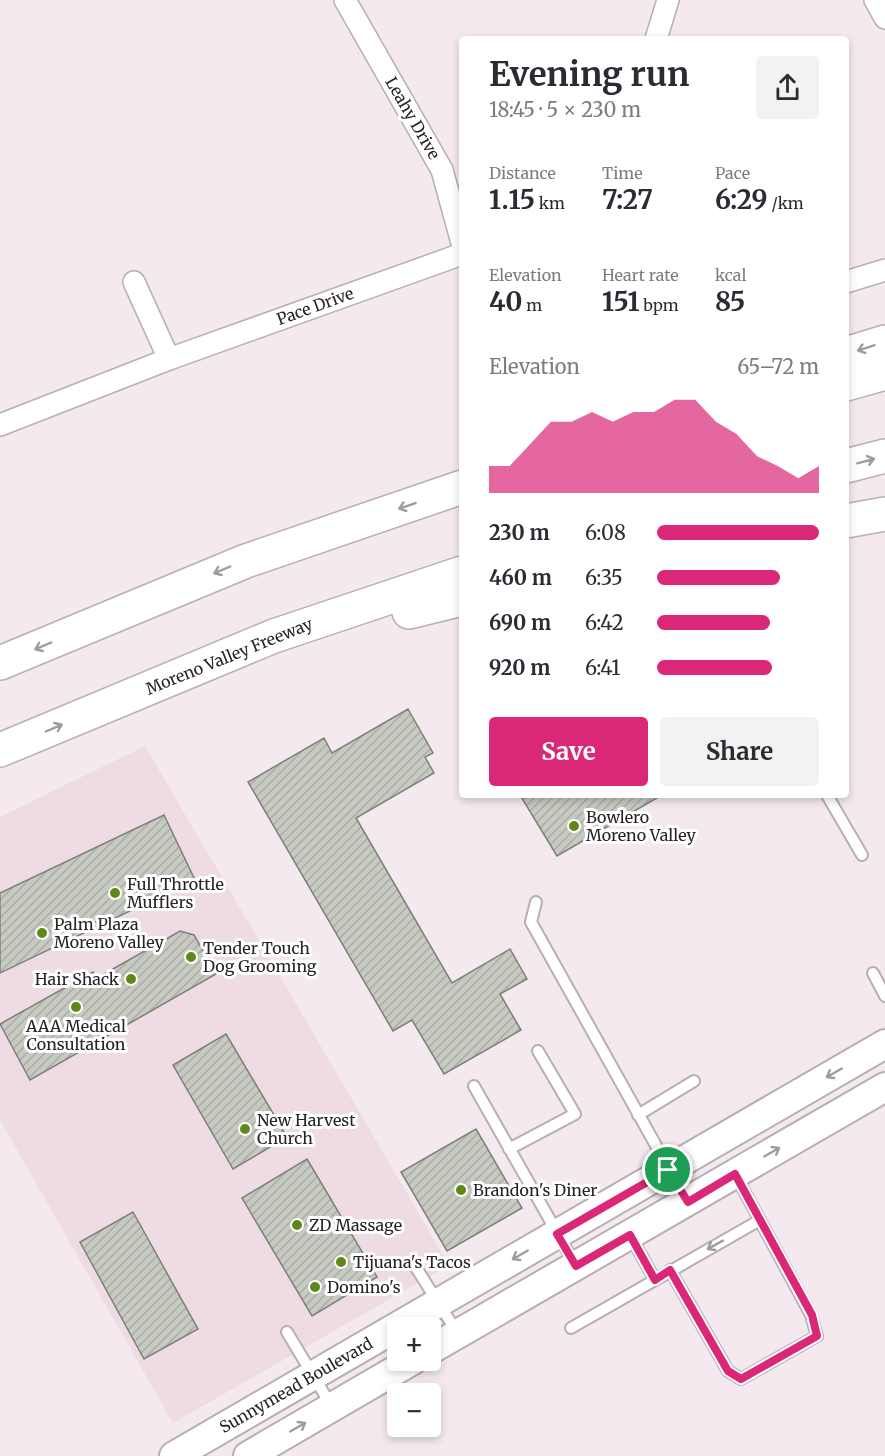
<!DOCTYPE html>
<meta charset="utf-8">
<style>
:root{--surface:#fff;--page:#f2f2f3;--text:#2b2b33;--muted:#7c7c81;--accent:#db2777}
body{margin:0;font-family:Merriweather,serif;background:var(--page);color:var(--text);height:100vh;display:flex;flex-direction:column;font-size:22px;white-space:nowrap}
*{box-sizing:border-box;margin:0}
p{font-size:20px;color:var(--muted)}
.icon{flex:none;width:33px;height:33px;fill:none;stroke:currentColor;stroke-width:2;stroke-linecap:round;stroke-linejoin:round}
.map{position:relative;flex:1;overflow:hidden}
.side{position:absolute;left:459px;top:36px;width:390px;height:762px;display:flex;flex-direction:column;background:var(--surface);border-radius:6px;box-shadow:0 3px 9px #0003}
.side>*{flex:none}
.fabs{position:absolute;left:387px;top:1317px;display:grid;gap:12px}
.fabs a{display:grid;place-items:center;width:54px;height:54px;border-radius:6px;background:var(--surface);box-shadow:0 3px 9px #0003;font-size:30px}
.pin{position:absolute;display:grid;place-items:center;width:51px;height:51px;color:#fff;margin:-26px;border:3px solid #fff;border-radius:50%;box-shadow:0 2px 6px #0007}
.round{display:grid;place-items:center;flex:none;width:63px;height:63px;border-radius:6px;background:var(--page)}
.overview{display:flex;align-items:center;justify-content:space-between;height:102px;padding:0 30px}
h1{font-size:33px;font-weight:700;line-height:45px}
.figures{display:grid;grid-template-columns:repeat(3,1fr);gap:9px;height:102px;padding:6px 30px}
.figures div{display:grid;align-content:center}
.figures b{font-size:26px;font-weight:700}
.figures small{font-size:16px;font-weight:400}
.figures p{font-size:16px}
.chart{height:168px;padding:12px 30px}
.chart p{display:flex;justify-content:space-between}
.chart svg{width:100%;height:108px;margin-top:6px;fill:var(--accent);opacity:.7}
.action{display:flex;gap:12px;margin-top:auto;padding:12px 30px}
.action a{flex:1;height:69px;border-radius:6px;background:var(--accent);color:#fff;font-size:24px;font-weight:700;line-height:69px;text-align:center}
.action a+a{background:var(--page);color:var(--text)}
ul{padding:0 30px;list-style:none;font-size:20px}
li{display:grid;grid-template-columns:96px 72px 1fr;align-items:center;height:45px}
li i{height:15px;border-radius:8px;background:var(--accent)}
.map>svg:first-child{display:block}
</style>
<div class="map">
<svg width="885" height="1456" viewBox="0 0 885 1456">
<defs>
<pattern id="building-hatch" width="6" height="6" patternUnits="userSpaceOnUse" patternTransform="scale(1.5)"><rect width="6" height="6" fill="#c6cac1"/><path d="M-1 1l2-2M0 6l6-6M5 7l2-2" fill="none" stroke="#aaada6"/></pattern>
</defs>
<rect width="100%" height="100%" fill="#f4e9ee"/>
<path fill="#eedbe4" d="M145 746 449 1265 173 1423 0 1120V817Z"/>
<path fill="url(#building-hatch)" stroke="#7c8077" stroke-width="1.5" d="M408 709 433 753 425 757 434 773 356 818 452 983 510 949 527 979 500 994 521 1030 444 1074 412 1020 393 1031 248 782 324 738 332 753Z
M520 795H662L557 856Z
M164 815 195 880 0 973V893Z
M164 815 195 880 0 973V893Z
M180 931 194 935 216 974 30 1080 0 1024 93 972 97 978Z
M180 931 194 935 216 974 30 1080 0 1024 93 972 97 978Z
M226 1034 287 1137 233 1169 173 1065Z
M226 1034 287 1137 233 1169 173 1065Z
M476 1129 522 1208 447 1251 401 1172Z
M307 1159 377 1277 312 1316 242 1198Z
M307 1159 377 1277 312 1316 242 1198Z
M133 1212 198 1329 144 1359 80 1242Z
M133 1212 198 1329 144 1359 80 1242Z"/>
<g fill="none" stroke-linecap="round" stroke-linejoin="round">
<g stroke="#b8aeb3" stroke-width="14">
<path id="lane" d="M827 795 862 855
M536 902 531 922 687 1201
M873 973 885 996
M474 1086 576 1266
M638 1115 694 1081
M509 1149 575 1114 538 1051
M630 1235 655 1280
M415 1266 458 1334
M670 1270 728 1371 741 1379 817 1336 811 1315 735 1174
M571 1328 760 1220
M287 1332 332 1407"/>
</g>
<g stroke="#b8aeb3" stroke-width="24">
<path id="street" d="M345 0 442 170 462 243
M875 0 885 18
M656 39 668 0
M134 282 169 359
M846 282 885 270
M0 425 169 359 462 254"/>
</g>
<g stroke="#b8aeb3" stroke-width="32">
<path id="secondary" d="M430 1350 885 1087
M174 1456 885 1044
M248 1456 413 1360"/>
</g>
<g stroke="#b8aeb3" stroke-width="36">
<path id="highway" d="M846 354 885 342
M846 384 885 373
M846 466 885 456
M846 521 885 514
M409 612 462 599
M0 663 246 561 462 487
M0 750 274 636 462 573"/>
</g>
<use href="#lane" stroke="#fff" stroke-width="10"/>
<use href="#street" stroke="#fff" stroke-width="21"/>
<use href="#secondary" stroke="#fff" stroke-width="28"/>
<use href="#highway" stroke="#fff" stroke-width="33"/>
</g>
<defs><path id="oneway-shaft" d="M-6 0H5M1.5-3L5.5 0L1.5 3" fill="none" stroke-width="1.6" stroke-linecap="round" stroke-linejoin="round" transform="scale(1.5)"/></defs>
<g stroke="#9e9c9d">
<use href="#oneway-shaft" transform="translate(866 348) rotate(162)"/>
<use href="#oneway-shaft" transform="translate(866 461) rotate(-15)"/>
<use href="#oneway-shaft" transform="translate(407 506) rotate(161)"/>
<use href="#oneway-shaft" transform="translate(222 570) rotate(157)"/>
<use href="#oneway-shaft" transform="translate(43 646) rotate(157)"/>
<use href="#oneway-shaft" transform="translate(54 728) rotate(-23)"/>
<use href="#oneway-shaft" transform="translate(834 1073) rotate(150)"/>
<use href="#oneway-shaft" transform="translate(772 1152) rotate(-30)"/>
<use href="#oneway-shaft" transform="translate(715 1245) rotate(151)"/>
<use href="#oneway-shaft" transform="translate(520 1255) rotate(150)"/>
<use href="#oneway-shaft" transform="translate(298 1427) rotate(-30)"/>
</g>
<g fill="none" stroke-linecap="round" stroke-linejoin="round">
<g stroke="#fff" stroke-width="12">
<path id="route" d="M668 1170 688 1202 735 1174 812 1315 817 1336 741 1379 728 1371 670 1270 655 1280 630 1235 576 1266 557 1234Z"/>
</g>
<use href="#route" stroke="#db2777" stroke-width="8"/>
</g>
<g fill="#5e8918" stroke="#fff" stroke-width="2">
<circle cx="574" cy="826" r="6"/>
<circle cx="115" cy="893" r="6"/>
<circle cx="42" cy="933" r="6"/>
<circle cx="191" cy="957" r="6"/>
<circle cx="131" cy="979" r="6"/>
<circle cx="76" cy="1007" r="6"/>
<circle cx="245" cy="1129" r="6"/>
<circle cx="461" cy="1190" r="6"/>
<circle cx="297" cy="1225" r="6"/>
<circle cx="341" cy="1262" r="6"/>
<circle cx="315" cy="1287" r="6"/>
</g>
<g text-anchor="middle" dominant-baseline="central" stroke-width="6" stroke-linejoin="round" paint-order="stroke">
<g font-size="16" fill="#272325" stroke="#fff">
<text transform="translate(413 118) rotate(60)">Leahy Drive</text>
<text transform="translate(315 306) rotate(-20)">Pace Drive</text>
<text transform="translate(229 656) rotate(-22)">Moreno Valley Freeway</text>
<text transform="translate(296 1385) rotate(-30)">Sunnymead Boulevard</text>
</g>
<g font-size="16" fill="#272325" stroke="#fff" text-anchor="start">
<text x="586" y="817">Bowlero<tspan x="586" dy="18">Moreno Valley</tspan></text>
<text x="127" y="884">Full Throttle<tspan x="127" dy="18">Mufflers</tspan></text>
<text x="54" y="924">Palm Plaza<tspan x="54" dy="18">Moreno Valley</tspan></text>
<text x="203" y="948">Tender Touch<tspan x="203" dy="18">Dog Grooming</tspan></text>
<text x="119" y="979" text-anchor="end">Hair Shack</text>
<text x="76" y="1026" text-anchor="middle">AAA Medical<tspan x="76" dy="18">Consultation</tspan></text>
<text x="257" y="1120">New Harvest<tspan x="257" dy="18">Church</tspan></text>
<text x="473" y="1190">Brandon's Diner</text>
<text x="309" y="1225">ZD Massage</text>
<text x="353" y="1262">Tijuana's Tacos</text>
<text x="327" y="1287">Domino's</text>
</g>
</g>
</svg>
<div class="fabs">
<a>+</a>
<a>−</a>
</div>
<div class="pin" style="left:668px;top:1170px;background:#1e9e55"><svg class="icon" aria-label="arrive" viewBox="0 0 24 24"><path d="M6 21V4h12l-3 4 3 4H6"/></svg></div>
<section class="side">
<div class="overview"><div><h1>Evening run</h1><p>18:45 · 5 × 230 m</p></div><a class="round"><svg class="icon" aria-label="share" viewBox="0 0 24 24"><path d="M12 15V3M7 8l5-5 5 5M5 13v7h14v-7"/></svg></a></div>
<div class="figures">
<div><p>Distance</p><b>1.15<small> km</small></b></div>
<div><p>Time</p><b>7:27</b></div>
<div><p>Pace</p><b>6:29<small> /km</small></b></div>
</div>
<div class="figures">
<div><p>Elevation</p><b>40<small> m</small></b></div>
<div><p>Heart rate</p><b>151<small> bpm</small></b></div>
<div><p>kcal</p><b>85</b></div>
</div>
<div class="chart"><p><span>Elevation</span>65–72 m</p>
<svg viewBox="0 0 160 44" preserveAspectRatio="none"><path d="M0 44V33L10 33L20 24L30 15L40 15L50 11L60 15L70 11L80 11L90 6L100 6L110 15L120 20L130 29L140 33L150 38L160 33V44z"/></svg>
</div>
<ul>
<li><b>230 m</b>6:08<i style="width:100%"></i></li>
<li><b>460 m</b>6:35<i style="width:76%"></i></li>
<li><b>690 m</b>6:42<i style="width:70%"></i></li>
<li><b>920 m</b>6:41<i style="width:71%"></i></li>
</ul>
<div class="action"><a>Save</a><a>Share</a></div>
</section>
</div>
